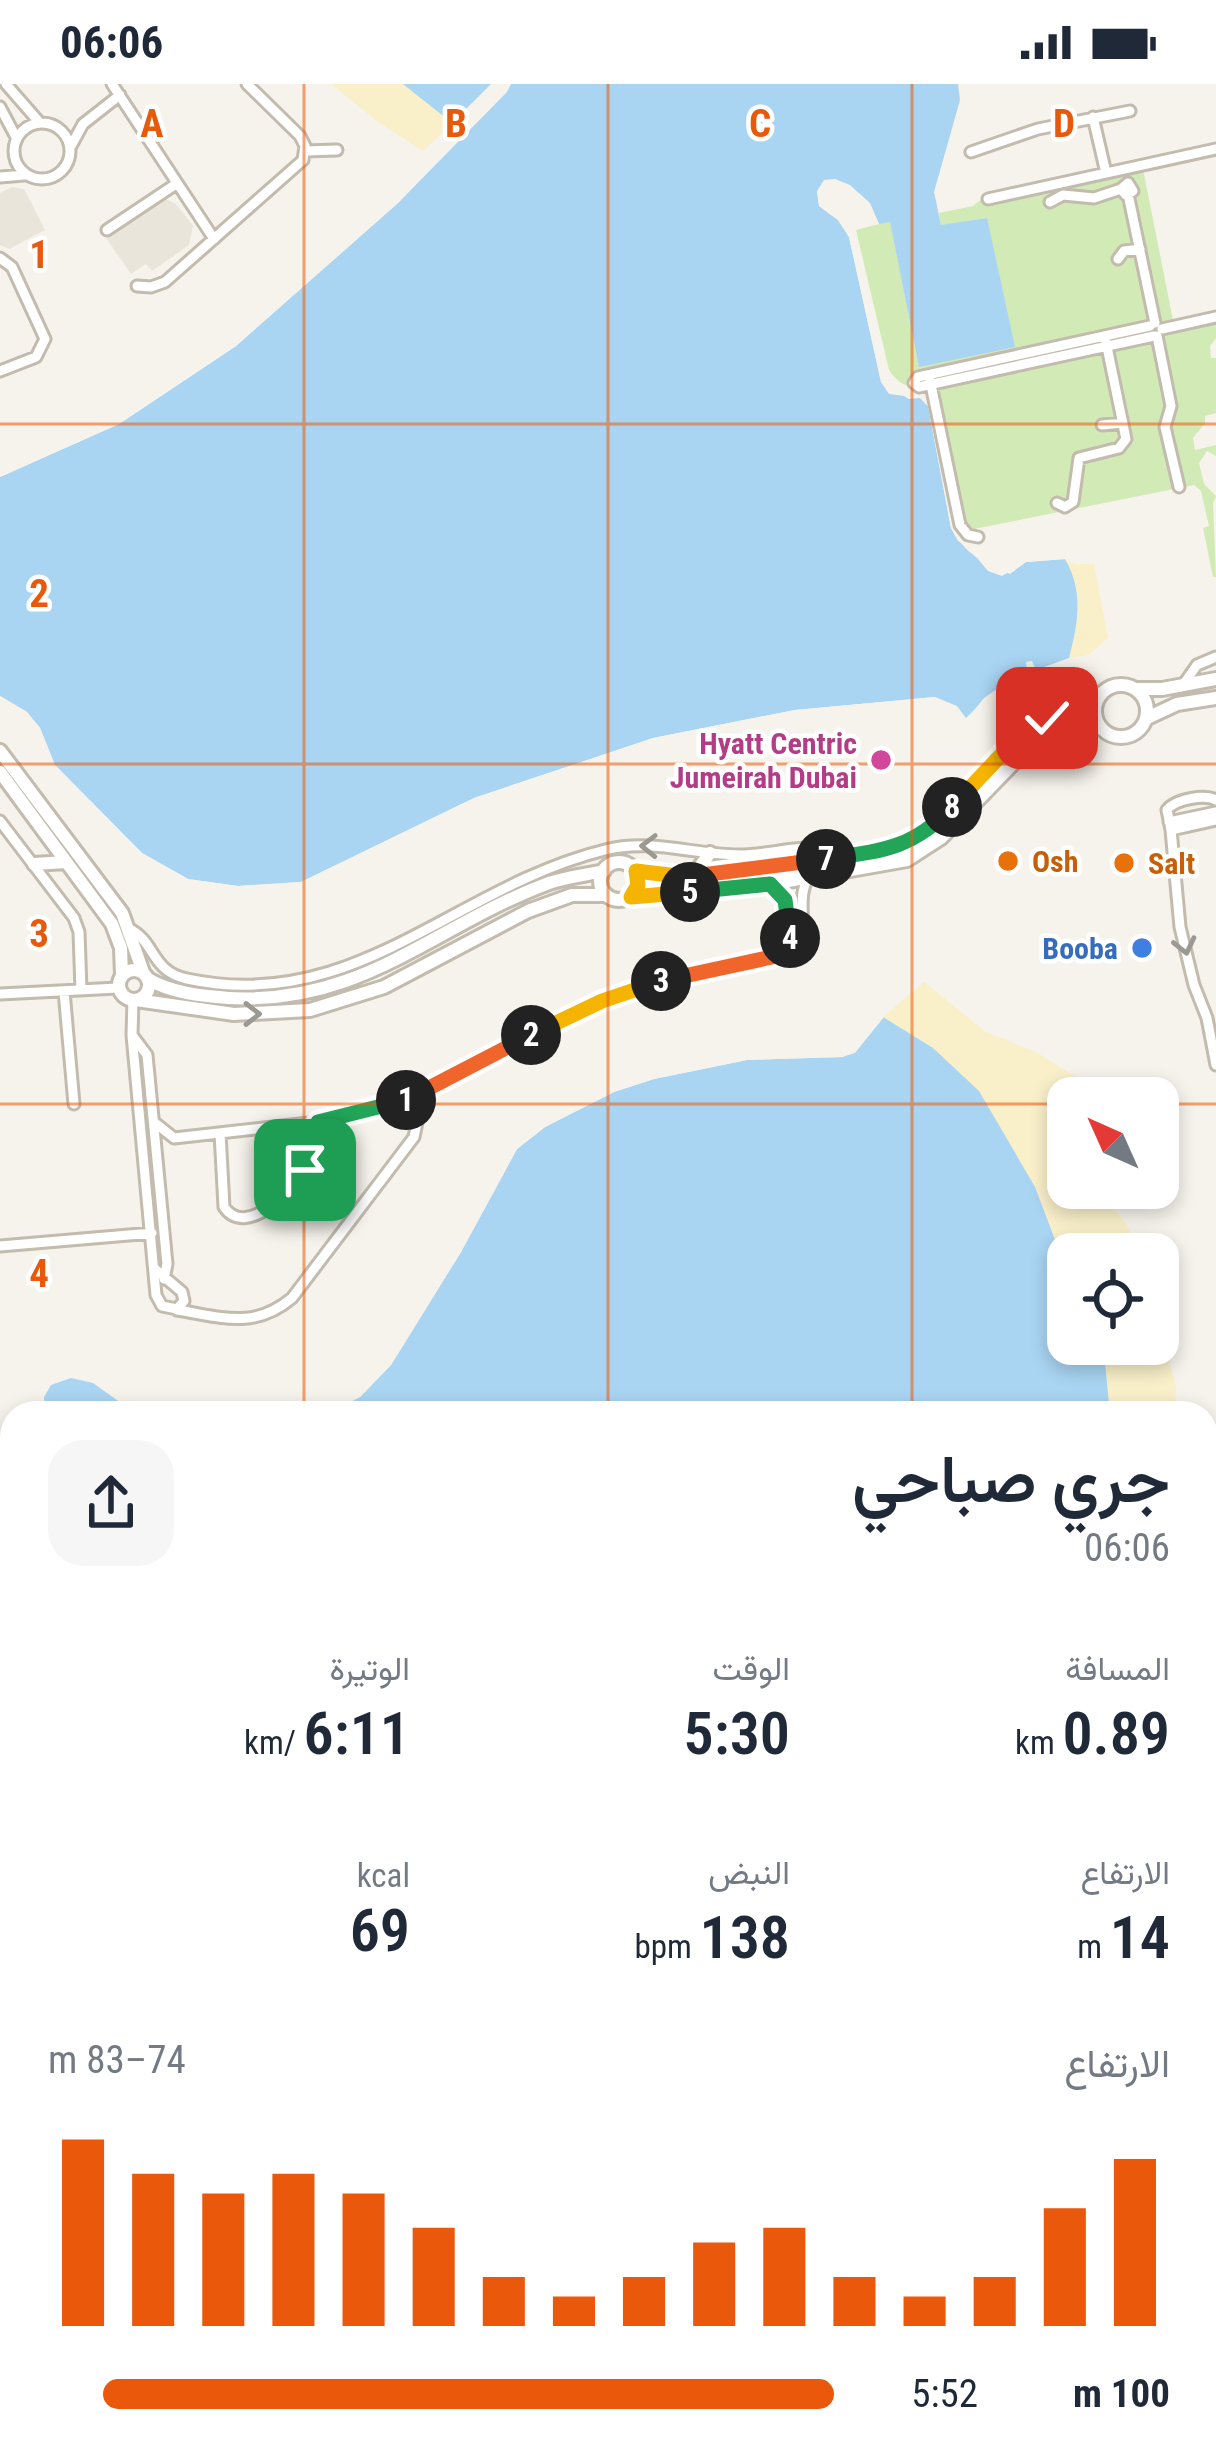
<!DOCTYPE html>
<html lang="ar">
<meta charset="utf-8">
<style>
:root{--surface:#fff;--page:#f6f6f7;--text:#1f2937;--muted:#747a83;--accent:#ea580c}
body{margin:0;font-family:"Roboto Condensed",Vazirmatn,sans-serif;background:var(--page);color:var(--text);direction:rtl;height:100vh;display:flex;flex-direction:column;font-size:45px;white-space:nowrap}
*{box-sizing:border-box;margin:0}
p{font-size:39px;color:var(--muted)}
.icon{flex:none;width:66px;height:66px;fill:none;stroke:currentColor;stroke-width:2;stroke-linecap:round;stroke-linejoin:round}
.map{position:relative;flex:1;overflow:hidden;direction:ltr}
.sheet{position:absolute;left:0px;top:1317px;width:1218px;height:1062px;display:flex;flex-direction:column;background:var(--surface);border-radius:36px 36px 0 0;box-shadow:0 6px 18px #0003;direction:rtl}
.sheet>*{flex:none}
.needle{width:78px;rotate:315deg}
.buttons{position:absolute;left:1047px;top:993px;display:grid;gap:24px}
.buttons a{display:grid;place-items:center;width:132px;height:132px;border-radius:24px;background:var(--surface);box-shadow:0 6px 18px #0003;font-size:60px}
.pin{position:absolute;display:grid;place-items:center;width:102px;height:102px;color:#fff;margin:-51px;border-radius:24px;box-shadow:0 6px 18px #0006}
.km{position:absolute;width:60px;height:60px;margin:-30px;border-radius:50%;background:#222;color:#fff;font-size:33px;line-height:60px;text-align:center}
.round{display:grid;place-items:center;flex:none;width:126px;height:126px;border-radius:36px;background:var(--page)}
.overview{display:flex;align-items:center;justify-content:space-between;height:204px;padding:0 48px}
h1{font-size:66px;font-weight:600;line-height:90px}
.stats{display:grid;grid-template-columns:repeat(3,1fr);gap:18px;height:204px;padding:12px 48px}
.stats div{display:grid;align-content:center}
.stats b{font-size:60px;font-weight:600}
.stats small{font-size:33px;font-weight:400}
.stats p{font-size:33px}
.chart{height:336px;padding:24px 48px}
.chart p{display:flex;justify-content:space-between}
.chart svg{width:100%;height:216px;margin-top:12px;stroke:var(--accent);stroke-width:6}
ul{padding:0 48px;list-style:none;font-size:39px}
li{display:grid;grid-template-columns:192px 144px 1fr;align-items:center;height:90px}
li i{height:30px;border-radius:15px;background:var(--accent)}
.status{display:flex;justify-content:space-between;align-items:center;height:84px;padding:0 60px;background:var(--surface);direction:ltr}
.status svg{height:33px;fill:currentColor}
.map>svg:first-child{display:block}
</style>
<div class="status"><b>06:06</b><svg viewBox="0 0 49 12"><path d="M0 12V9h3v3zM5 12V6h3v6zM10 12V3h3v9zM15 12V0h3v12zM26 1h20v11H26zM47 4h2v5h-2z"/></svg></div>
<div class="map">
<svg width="1216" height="2379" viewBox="0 0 1216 2379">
<rect width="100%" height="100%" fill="#f6f3ec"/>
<path fill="#eae5da" d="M12 103 24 105 45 146 9 165 0 161V109Z
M164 114 176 120 193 142 189 161 152 187 146 180 131 190 106 154Z"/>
<path fill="#d2eab5" d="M1143 85 1173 236 1168 237 1169 247 1216 235V254L1210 262 1211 274H1216V329L1205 332V339L1193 354 1195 366 1216 361V372L1207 367 1199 379 1204 400 1216 412 1213 419 1216 493H1213L1203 444 1209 442 1201 407 1194 401 964 447 933 306C913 305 900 303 889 286L856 146 890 137 919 283 986 134 941 142 939 129 973 122 983 114 986 119Z"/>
<path fill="#f9efc9" d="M331 0H403L452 39 423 67 378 38Z
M1065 475 1075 480H1094L1108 554 1088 571 1069 574 1078 521Z
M924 898 986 948 1036 968 1096 1006 1093 1014H1068V1104H1099L1127 1141 1138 1170H1068V1190L1035 1103 883 933Z
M1158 1236 1176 1302 1175 1329H1110L1105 1279 1097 1260H1158Z"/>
<path fill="#a9d4f2" d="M403 0H491L452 39Z
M511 0H958L960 16 934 108 941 141 987 134 1015 263 919 283 890 138 879 140 869 119 835 95 817 107 819 122 838 136 849 153 881 298 909 315 920 314 928 322 951 444C964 469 984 480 1010 490L1026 478 1065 475C1084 508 1078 539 1069 574L1036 586 1032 577 1026 578 1027 585 984 614 967 635 935 613 795 626 653 654 474 714 301 798 238 802 188 795 142 769 55 681 40 644 27 628 0 612V393L119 340 236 262 398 119Z
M883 933 933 964 979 1007 1035 1103 1068 1190V1260H1097L1105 1279 1110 1329H330L360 1313 391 1281 461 1168 517 1065 545 1043 614 1008 654 995 747 976 842 973 855 968Z
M71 1294 93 1299 135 1329H45L44 1313 51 1301Z
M0 1444 12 1445V2367H173V2379H0Z
M1206 1751 1216 1760V2192L1206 2200Z"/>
<path fill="#f6f3ec" d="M505 0H511L507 8 398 119 236 262 119 340 0 393V387L116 335 232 258 394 115Z
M835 95 850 101 870 119 879 140 873 141 865 123 847 106 827 102 823 108 825 119 843 132 854 151 887 295 893 305 922 309 934 320 956 442 962 453 991 481 1002 486 1024 472 1041 470 1061 469 1075 480 1065 475 1026 478 1002 492 988 487 968 463 958 457 951 444 928 322 920 314 889 310 881 298 849 153 838 136 819 122 817 107 824 96Z
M0 612 27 628 40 644 55 681 142 769 188 795 238 802 301 798 474 714 653 654 795 626 935 613 957 622 966 634 977 623 981 626 967 641 953 627 934 619 796 632 655 660 477 719 303 803 238 808 187 800 138 774 51 684 35 648 23 632 0 618Z
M884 927 888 928 855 969 842 973 747 976 654 995 614 1008 545 1043 517 1065 461 1168 391 1281 360 1313 324 1329 356 1308 386 1277 456 1165 512 1061 541 1039 612 1003 652 989 746 970 841 967 851 964Z"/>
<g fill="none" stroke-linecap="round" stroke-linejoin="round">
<g stroke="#c2bbae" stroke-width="15">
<path id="minor" d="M6 0 40 39
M112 0 214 155
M0 23 17 55
M1093 33 1106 89
M14 67a28 28 0 1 1 56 0a28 28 0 1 1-56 0Z
M71 62 83 40 120 11
M305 67 337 66
M971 68 1038 45 1130 27
M0 93 24 91
M1128 99 1133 107 1126 111 1121 105Z
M1128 110 1155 239
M988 115 1216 65
M1050 118 1063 111 1094 114 1121 105
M107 146 176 100
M0 174 12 183 45 255 36 273 0 287
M1118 175 1124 167 1140 165
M137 202 151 203 165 198 303 76 305 62 300 52 247 0
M1150 242 918 293 914 299 919 303 1154 252
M1162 245 1216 233
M1157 252 1171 322 1165 343 1179 403
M930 296 960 441 968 451 978 453
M1102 341 1123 339
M1057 419 1065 423 1073 418 1079 374 1119 364 1126 355 1106 258
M1183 601 1197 581 1216 573
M1216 716C1205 710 1175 715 1167 726L1171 746 1216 736
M0 737 74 834 79 848 81 906
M1169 738 1216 728
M1171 746 1180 843 1194 901 1207 934 1216 981
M770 800C792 819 802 853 775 871
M128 844C156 857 150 887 187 895 355 931 454 803 605 766 651 754 694 771 740 771 776 771 815 754 847 772
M64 907 74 1020
M0 910 118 904
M133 916 132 951 156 1211 162 1222 177 1225 184 1217 182 1208 155 1185
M132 951 147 971 167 1180 164 1195
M154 1038 174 1054 318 1038 387 1023 454 994 602 917 685 890 793 868C812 845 794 819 808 794
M220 1049 224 1123C247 1157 299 1101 310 1076 316 1064 316 1051 318 1038
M0 1162 152 1149
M177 1226C221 1233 254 1246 292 1214L414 1053 419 1029 412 1014
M1206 2350 1216 2379
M1202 2367 1203 2379
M571 2379 572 2367"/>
</g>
<g stroke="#c2bbae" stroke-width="18">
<path id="tertiary" d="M1095 627a26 26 0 1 1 52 0a26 26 0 1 1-52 0Z
M1137 605H1162L1216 595
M1147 634 1177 620 1216 614
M0 667 122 829 143 888
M0 688 112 840 121 864 122 891
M600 797a19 19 0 1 1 38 0a19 19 0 1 1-38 0Z
M34 780 66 778
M636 787C685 800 874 778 917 753 959 729 985 680 1022 650 1045 631 1072 630 1097 616
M692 793 710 769
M631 813 749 804 907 776 941 754 1038 654 1069 640 1099 641
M119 901a15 15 0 1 1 30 0a15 15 0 1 1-30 0Z
M148 895C171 909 202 912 229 914 363 921 433 842 549 799 567 793 586 791 604 787
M136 916 234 930 310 926 384 903 528 827 572 811H605"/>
</g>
<use href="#minor" stroke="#fff" stroke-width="9"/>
<use href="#tertiary" stroke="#fff" stroke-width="12"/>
</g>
<defs><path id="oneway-chevron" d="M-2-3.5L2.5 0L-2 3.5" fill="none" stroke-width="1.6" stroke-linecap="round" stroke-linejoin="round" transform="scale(3)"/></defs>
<g stroke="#9c9892">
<use href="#oneway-chevron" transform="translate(649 762) rotate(-179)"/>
<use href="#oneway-chevron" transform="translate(1185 862) rotate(77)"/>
<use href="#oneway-chevron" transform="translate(252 930)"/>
</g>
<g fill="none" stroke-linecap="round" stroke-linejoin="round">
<g stroke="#fff" stroke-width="24">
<path id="split-1" d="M305 1086 314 1067 318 1038 406 1016"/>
</g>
<g stroke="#fff" stroke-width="24">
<path id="split-2" d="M406 1016 531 951"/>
</g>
<g stroke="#fff" stroke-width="24">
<path id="split-3" d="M531 951 602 917 661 897"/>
</g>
<g stroke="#fff" stroke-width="24">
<path id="split-4" d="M661 897 772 873 785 864 790 854"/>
</g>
<g stroke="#fff" stroke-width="24">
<path id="split-5" d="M690 808 770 800 785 816 790 854"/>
</g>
<g stroke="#fff" stroke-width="24">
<path id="split-6" d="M686 793 636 787 638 801 631 813 690 808"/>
</g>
<g stroke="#fff" stroke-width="24">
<path id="split-7" d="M686 793 826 775"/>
</g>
<g stroke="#fff" stroke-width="24">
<path id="split-8" d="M826 775C881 767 913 765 952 723"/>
</g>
<g stroke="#fff" stroke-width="24">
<path id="split-9" d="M952 723 1019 652 1047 634"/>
</g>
<use href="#split-1" stroke="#22a559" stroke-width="15"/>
<use href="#split-2" stroke="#f0652b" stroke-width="15"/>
<use href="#split-3" stroke="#f5b400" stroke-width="15"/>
<use href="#split-4" stroke="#f0652b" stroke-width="15"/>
<use href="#split-5" stroke="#22a559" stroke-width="15"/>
<use href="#split-6" stroke="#f5b400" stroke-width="15"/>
<use href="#split-7" stroke="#f0652b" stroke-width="15"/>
<use href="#split-8" stroke="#22a559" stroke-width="15"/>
<use href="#split-9" stroke="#f5b400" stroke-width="15"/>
</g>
<path fill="none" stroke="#e8590c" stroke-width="3" stroke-opacity="0.55" d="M304 0V1329M608 0V1329M912 0V1329M0 340H1216M0 680H1216M0 1020H1068M1158 1020H1216M0 1359H12M1206 1359H1216M0 1699H12M1206 1699H1216M0 2039H12M1206 2039H1216M304 2367V2379M608 2367V2379M912 2367V2379"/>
<circle fill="#d1479c" stroke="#fff" stroke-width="4.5" cx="881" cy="676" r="12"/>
<g fill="#e8710a" stroke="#fff" stroke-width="4.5">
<circle cx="1008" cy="777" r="12"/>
<circle cx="1124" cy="779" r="12"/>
</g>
<circle fill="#3f7fe0" stroke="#fff" stroke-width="4.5" cx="1142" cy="864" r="12"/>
<g text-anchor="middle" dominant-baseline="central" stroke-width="9" stroke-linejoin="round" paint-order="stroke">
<g font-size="30" font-weight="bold" fill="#b23c85" stroke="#fff" text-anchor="end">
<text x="857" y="659">Hyatt Centric<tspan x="857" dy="34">Jumeirah Dubai</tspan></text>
</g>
<g font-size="30" font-weight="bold" fill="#c56008" stroke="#fff" text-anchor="start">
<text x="1032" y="777">Osh</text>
<text x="1148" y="779">Salt</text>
</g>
<g font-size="30" font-weight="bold" fill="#366cbe" stroke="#fff" text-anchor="end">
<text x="1118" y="864">Booba</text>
</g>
</g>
<g font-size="39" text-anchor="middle" font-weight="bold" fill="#e8590c" stroke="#fff" stroke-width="9" stroke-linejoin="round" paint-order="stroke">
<text x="152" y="53">A</text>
<text x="456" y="53">B</text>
<text x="760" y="53">C</text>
<text x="1064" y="53">D</text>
<text x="39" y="184">1</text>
<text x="39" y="523">2</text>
<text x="39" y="863">3</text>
<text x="39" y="1203">4</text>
</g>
</svg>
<div class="buttons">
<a><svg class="needle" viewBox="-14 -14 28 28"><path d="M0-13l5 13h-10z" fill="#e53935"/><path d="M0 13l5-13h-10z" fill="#747a83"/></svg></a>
<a><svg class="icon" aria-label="locate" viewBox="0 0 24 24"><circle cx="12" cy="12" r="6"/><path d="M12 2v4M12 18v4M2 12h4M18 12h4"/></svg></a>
</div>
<div class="pin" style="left:305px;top:1086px;background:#1e9e55"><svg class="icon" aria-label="arrive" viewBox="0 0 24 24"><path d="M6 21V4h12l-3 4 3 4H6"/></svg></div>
<div class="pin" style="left:1047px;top:634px;background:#d93025"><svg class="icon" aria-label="check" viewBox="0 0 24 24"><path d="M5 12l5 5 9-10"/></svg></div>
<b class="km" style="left:406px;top:1016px">1</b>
<b class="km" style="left:531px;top:951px">2</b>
<b class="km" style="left:661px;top:897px">3</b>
<b class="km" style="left:790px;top:854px">4</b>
<b class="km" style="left:690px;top:808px">5</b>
<b class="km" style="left:826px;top:775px">7</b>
<b class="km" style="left:952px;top:723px">8</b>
<section class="sheet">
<div class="overview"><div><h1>جري صباحي</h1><p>06:06</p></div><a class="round"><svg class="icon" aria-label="share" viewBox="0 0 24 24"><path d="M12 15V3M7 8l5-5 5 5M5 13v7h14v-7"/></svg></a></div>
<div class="stats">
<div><p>المسافة</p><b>0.89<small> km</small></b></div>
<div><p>الوقت</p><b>5:30</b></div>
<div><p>الوتيرة</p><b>6:11<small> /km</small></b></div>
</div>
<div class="stats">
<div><p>الارتفاع</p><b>14<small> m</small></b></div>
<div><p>النبض</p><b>138<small> bpm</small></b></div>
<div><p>kcal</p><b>69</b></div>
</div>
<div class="chart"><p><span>الارتفاع</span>74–83 m</p>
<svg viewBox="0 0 160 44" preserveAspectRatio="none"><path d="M5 44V6M15 44V13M25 44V17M35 44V13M45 44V17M55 44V24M65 44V34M75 44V38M85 44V34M95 44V27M105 44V24M115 44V34M125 44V38M135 44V34M145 44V20M155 44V10"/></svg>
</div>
<ul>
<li><b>100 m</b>5:52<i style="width:93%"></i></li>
</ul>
</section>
</div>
